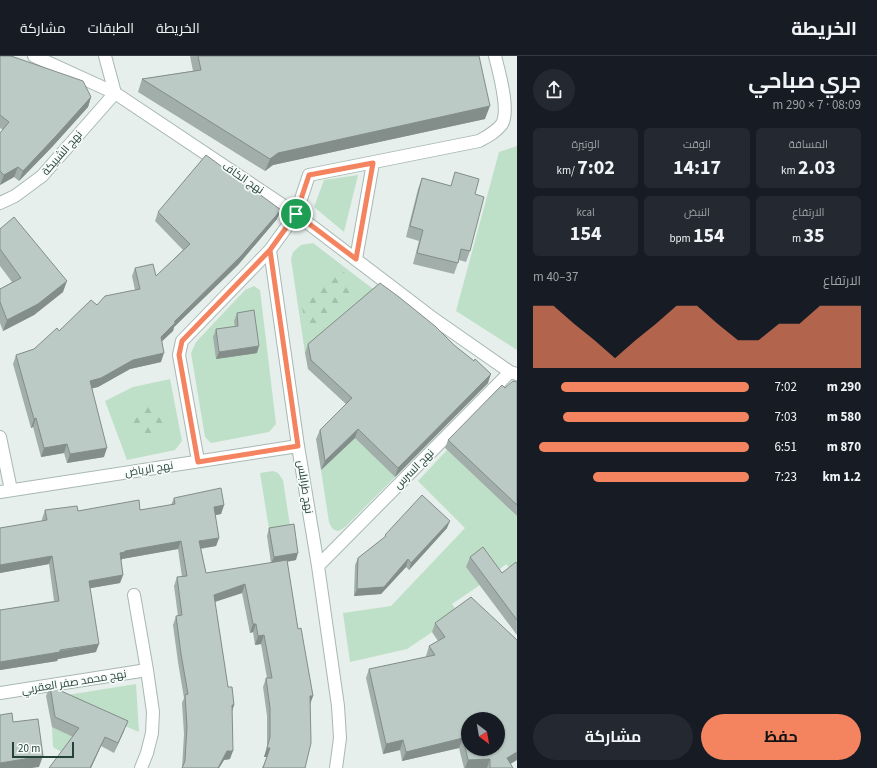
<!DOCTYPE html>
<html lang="ar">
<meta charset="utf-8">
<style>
:root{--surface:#171b24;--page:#242831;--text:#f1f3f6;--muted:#9ea1a6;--line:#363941;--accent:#f4845f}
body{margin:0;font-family:"Source Sans 3",Cairo,sans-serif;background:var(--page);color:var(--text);direction:rtl;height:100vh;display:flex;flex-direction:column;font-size:15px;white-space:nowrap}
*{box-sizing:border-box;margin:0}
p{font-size:13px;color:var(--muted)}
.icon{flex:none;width:22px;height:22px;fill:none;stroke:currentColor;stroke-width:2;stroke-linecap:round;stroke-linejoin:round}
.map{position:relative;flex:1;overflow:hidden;direction:ltr}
.drawer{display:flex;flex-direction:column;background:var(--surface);width:360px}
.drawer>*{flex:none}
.needle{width:26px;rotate:149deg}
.fabs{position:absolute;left:461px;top:656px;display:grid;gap:8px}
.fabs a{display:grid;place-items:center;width:44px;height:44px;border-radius:50%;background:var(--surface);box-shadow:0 1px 3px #0004;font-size:20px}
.scale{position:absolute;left:12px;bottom:10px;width:62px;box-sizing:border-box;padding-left:4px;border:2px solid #24423a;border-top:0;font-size:11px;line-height:14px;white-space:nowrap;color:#24423a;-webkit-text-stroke:3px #f7fbf9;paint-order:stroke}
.pin{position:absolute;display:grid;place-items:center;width:34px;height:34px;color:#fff;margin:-17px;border:2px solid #fff;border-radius:50%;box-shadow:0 1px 4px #0007}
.round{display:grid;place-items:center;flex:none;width:42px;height:42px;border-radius:21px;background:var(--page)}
.overview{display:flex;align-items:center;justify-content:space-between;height:68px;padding:0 16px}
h1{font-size:22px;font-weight:700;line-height:30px}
.stats{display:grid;grid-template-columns:repeat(3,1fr);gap:6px;height:68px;padding:4px 16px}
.stats div{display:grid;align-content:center;border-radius:6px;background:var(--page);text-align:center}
.stats b{font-size:20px;font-weight:700}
.stats small{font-size:11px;font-weight:400}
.stats p{font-size:11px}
.chart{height:112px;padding:8px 16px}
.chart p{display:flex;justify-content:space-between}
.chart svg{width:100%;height:72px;margin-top:4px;fill:var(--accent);opacity:.7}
.cta{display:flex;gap:8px;margin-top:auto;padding:8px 16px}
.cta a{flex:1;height:46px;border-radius:24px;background:var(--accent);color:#111;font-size:16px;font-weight:700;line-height:46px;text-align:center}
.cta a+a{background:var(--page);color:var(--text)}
ul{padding:0 16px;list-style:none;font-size:13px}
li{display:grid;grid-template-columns:64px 48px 1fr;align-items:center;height:30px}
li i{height:10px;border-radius:5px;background:var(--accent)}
header{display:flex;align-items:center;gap:24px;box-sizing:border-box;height:56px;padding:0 20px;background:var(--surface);border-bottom:1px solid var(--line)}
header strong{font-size:19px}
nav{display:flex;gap:22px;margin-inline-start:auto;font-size:14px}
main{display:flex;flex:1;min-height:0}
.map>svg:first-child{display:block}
</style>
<header>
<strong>الخريطة</strong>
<nav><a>الخريطة</a><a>الطبقات</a><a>مشاركة</a></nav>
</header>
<main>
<section class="drawer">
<div class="overview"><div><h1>جري صباحي</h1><p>08:09 · 7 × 290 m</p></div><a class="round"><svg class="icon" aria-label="share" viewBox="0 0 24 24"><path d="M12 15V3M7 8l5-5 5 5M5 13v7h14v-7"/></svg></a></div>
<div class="stats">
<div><p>المسافة</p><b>2.03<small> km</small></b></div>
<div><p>الوقت</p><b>14:17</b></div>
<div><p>الوتيرة</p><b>7:02<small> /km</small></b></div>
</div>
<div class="stats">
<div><p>الارتفاع</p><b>35<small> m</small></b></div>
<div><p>النبض</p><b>154<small> bpm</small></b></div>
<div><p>kcal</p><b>154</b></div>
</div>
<div class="chart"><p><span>الارتفاع</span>37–40 m</p>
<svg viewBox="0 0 160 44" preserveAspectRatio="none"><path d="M0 44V6L10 6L20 17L30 27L40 38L50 27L60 17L70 6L80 6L90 17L100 27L110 27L120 17L130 17L140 6L150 6L160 6V44z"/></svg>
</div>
<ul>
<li><b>290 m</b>7:02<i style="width:87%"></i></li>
<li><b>580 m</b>7:03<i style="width:86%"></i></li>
<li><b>870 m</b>6:51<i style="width:97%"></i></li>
<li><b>1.2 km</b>7:23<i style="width:72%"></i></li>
</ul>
<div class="cta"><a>حفظ</a><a>مشاركة</a></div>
</section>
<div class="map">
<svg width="517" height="712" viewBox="0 0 517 712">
<defs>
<pattern id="forest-firs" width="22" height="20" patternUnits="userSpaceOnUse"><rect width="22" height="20" fill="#bfe0c8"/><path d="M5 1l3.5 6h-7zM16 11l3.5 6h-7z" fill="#a4c1ad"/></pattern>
</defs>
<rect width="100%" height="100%" fill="#e6efeb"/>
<path fill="#bfe0c8" d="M517 90V294L456 255 499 96Z
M358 119 344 176 314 151 324 124Z
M313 187 377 236 305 297 291 203 293 196 301 189Z
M254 230 260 234 276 368 269 376 211 387 205 381 191 297 196 286 245 234Z
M170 323 182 385 175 394 127 404 105 345 133 331Z
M355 381 395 421 345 471 339 475C333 475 331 471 329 466L321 414Z
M447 394 517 460V512L513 516 506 508 493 519 466 511 480 529 452 548 459 558 407 593 350 606 343 557 391 550 465 472 418 425Z
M273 415 278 417 283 424 291 476 270 479 260 417Z
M136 628 139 676 75 649 63 676 76 682 68 700 53 691 52 671 65 668 61 640Z"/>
<path fill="url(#forest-firs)" d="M344 216 353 229 357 240 351 245 342 248 327 270 314 278 306 276 302 250 305 238 313 231 323 230 332 217Z
M128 366a18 18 0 1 1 36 0a18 18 0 1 1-36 0Z"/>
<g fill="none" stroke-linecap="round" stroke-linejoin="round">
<g stroke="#a8b8b2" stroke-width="14">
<path id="minor" d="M34 0 115 37 296 158 434 263 510 316 517 318
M0 147 15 140 42 120 115 37 105 0
M356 203 373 107
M0 381 11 434
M198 405 179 299 182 285 270 194
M0 436 298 390
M318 510 510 316
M134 539 147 614 153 656 152 677 147 697 141 712
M0 637 147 614
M336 712 340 682 338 650 318 510 298 390 270 194 296 158 309 119 479 85C488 80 496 76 502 68 510 54 499 16 495 0"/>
</g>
<use href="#minor" stroke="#fff" stroke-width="12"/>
</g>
<path fill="#a1aea9" d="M0 0 91 41 88 51 52 91 19 125 14 121 0 129V77L3 74 0 72Z
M190 0H479L485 63 273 109 265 115 138 36 142 23 193 15Z
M455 116 475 138 470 195 466 206 459 204 454 218 413 208 419 185 406 181 418 133 422 122 451 130Z
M158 156 277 163 238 209 174 271 173 275 162 285 161 306 130 313 98 331 92 332 104 401 67 407 64 397 41 401 33 371 31 372 13 308 16 299 34 293 59 275 97 249 135 234 132 220 135 212 156 220 183 194 155 165Z
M0 173 63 236 34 259 3 275 0 267V233L12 226 0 210Z
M237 257 257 297 216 303 213 281 216 273 235 271 234 265Z
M308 288 488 327 395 421 355 382 321 414 316 383 320 374 346 348 308 313 305 297Z
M517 326V460L445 392 448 384Z
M174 442 224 449 221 458 215 459 219 482 216 490 201 493 206 517 271 507 267 480 269 472 296 504 287 506 298 573 313 640 310 648 305 712H262L267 701H264L267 690V660L263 631 266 622H267L261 588 255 589 253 576 250 577 242 537 215 546 228 631 234 649 232 656 230 703 224 704 219 712H182L184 678 182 647 184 642 178 606 173 569 176 560H178L174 530 177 521H182L178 493 122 503 121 504 123 519 120 527 90 532 96 596 58 603 57 605 0 614V554L54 545 49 508 0 517V472L42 465V463L45 454 78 455 140 454 171 449Z
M447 472 409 514 406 511 381 538 354 540 355 509 358 502 385 481V479Z
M470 501 502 517 517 508V579L466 511Z
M435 567 517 584V704L510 708 513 712H464L459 692 402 705 400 694 383 698 366 622 369 613 426 601V600L429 590 438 585 432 576Z
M50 630 124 675 114 697 101 690 91 712H49L73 681 52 671 46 640Z"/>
<path fill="#838d89" d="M91 41 88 51 52 91 19 125 23 115Z
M490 50 485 63 273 109 265 115 270 103 278 97Z
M18 111 14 121 0 129 4 119Z
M281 154 277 163 238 209 174 271 173 275 157 290 161 281 174 266Z
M67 225 63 236 34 259 3 275 7 264Z
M259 290 257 297 216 303 219 296Z
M164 297 161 306 130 313 98 331 86 334 90 325 133 304Z
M491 318 488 327 395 421 398 412Z
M36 362 33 371 31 372 34 363Z
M358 373 355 382 321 414 325 405Z
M67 388 64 397 41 401 44 392Z
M107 392 104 401 67 407 70 398Z
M224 449 221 458 211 460 214 451Z
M450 465 447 472 409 514 411 507Z
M219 482 216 490 196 493 199 485Z
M181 485 178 493 122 503V504L117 505 120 497 125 495Z
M298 497 296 504 271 508 274 501Z
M52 500 49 508 0 517V509Z
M408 503 406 511 381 538 354 540 357 533Z
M123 519 120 527 86 533 89 525Z
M245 528 242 537 211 547 214 539Z
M253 568H256L253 576 250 577Z
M264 579 261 588 255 589 258 580Z
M99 588 96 596 58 603 57 605 0 614V606Z
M310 640H313L310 648Z
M232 649H234L231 658Z
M128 665 124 675 114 697 118 687Z
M105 681 101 690 91 712H90Z
M463 682 459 692 402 705 406 696Z
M403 684 400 694 383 698 386 688Z
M267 692H270L267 701H264Z
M227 695H233L230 703 224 704 219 712H218Z
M517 696V704L503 712 507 702Z
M43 700 39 711 32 712H0V707Z
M490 703 487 712H465L468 704Z"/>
<path fill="#bbcac4" stroke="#838d89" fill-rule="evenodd" d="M0 0H11L83 25 91 41 56 80 23 115 18 111 4 119 0 115V77L9 66 0 59Z
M198 0H479L490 50 278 97 270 103 142 23 201 14Z
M206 99 281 154 241 200 174 266H176L161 281 164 297 133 304 101 322 90 325 107 392 70 398 67 388 44 392 36 362 34 363 16 299 34 293 57 272 59 275 91 244 97 249 105 240 140 233 135 212 153 208 156 220 190 188 158 156Z
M455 116 479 123 475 138 484 141 470 195 461 193 458 207 417 197 423 174 410 170 422 122 451 130Z
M14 161 67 225 38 248 7 264 0 246V233L21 222 0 193V173Z
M380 227 399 241 435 270 454 289 474 305 475 303 491 318 398 412 358 373 325 405 320 374 352 342 311 304 308 288Z
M254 254 259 290 219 296 216 273 238 270 237 257Z
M513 325 517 326V449L448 384 502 329 505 332Z
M221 432 224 449 214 451 219 482 199 485 206 517 287 504 298 573 301 572 313 640H310L311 687 305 712H263L270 692H267L270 681V652L266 622H272L264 579 258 580 256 568H253L245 528 214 539 228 631H232L234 649H232L233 695H227L218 712H182L185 705 187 670 185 639 188 638 181 598 176 560 182 559 177 521 187 520 181 485 125 495V496L120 497 123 519 89 525 99 588 60 594V596L0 606V554L59 545 52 500 0 509V472L47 464 45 454 77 450 78 455 139 444 140 454 175 448 174 442Z
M422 439 450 465 411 507 408 503 384 531 357 533 358 502 386 480 385 479Z
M294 468 298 497 274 501 269 472Z
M483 491 502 517 516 506 517 508V564L470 501Z
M471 541 517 584V696L507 702 513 712H490V703L468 704 463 682 406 696 403 684 386 688 369 613 435 599 429 590 445 581 435 567ZM468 663H498V693H468Z
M50 630 128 665 118 687 105 681 90 712H49L79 672 55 661Z
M12 657 13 666 38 663 43 700 0 707V659Z"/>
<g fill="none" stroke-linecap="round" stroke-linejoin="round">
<g stroke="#fff" stroke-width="8">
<path id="route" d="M296 158 270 194 182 285 179 299 198 406 298 390 270 194 296 158 356 203 373 107 309 119 296 158"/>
</g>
<use href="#route" stroke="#f4845f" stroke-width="5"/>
</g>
<g text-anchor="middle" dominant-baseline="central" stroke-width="3.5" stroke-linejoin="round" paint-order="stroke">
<g font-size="11" fill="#24423a" stroke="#f7fbf9">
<text transform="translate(62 97) rotate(-49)">نهج الشبيكة</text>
<text transform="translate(243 122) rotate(34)">نهج الكاف</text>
<text transform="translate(149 413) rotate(-9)">نهج الرياض</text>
<text transform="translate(414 413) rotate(-45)">نهج السرس</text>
<text transform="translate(305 431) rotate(81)">نهج طرابلس</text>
<text transform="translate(74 626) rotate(-9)">نهج محمد صفر العقربي</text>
</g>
</g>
</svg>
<div class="fabs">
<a><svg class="needle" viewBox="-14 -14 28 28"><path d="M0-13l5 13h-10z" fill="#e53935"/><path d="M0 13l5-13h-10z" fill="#9ea1a6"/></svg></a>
</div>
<div class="scale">20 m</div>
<div class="pin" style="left:296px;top:158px;background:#1e9e55"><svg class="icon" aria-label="arrive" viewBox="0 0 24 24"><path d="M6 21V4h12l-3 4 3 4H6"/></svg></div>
</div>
</main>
